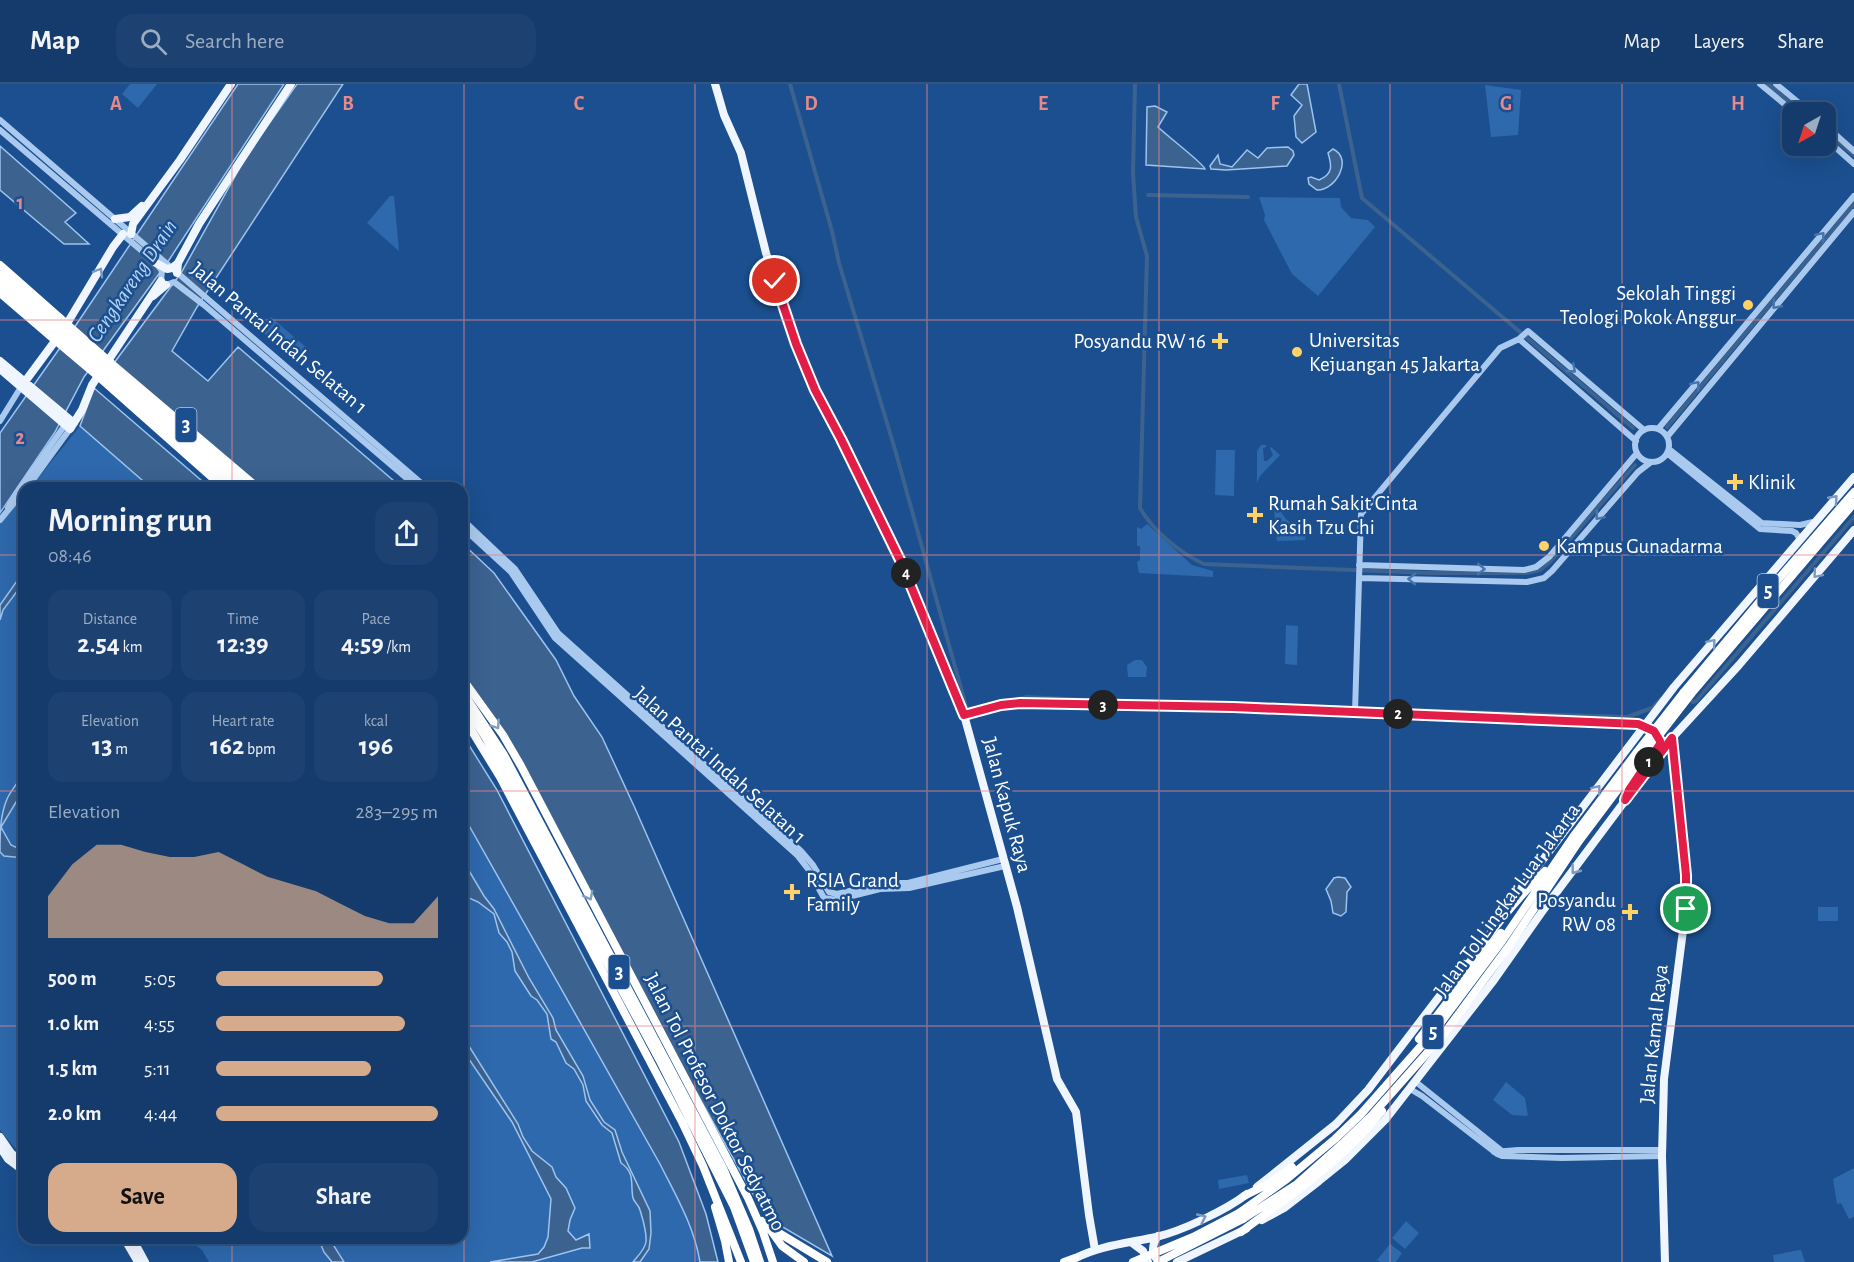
<!DOCTYPE html>
<meta charset="utf-8">
<style>
:root{--surface:#143b6b;--page:#1d4271;--text:#f1f3f6;--muted:#9dadc1;--line:#33557e;--accent:#d6ab8b}
body{margin:0;font-family:"Alegreya Sans",sans-serif;background:var(--page);color:var(--text);height:100vh;display:flex;flex-direction:column;font-size:22px;white-space:nowrap}
*{box-sizing:border-box;margin:0}
p{font-size:20px;color:var(--muted)}
.icon{flex:none;width:33px;height:33px;fill:none;stroke:currentColor;stroke-width:2;stroke-linecap:round;stroke-linejoin:round}
.map{position:relative;flex:1;overflow:hidden}
.panel{position:absolute;left:18px;top:398px;width:450px;height:762px;display:flex;flex-direction:column;background:var(--surface);border-radius:18px;box-shadow:0 6px 24px #0002,0 0 0 2px var(--line)}
.panel>*{flex:none}
.needle{width:39px;rotate:219deg}
.buttons{position:absolute;left:1782px;top:18px;display:grid;gap:12px}
.buttons a{display:grid;place-items:center;width:54px;height:54px;border-radius:12px;background:var(--surface);box-shadow:0 6px 24px #0002,0 0 0 2px var(--line);font-size:30px}
.pin{position:absolute;display:grid;place-items:center;width:51px;height:51px;color:#fff;margin:-26px;border:3px solid #fff;border-radius:50%;box-shadow:0 2px 6px #0007}
.km{position:absolute;width:30px;height:30px;margin:-15px;border-radius:50%;background:#222;color:#fff;font-size:16px;line-height:30px;text-align:center}
.round{display:grid;place-items:center;flex:none;width:63px;height:63px;border-radius:18px;background:var(--page)}
.headline{display:flex;align-items:center;justify-content:space-between;height:102px;padding:0 30px}
h1{font-size:33px;font-weight:600;line-height:45px}
.metrics{display:grid;grid-template-columns:repeat(3,1fr);gap:9px;height:102px;padding:6px 30px}
.metrics div{display:grid;align-content:center;border-radius:15px;background:var(--page);text-align:center}
.metrics b{font-size:26px;font-weight:600}
.metrics small{font-size:16px;font-weight:400}
.metrics p{font-size:16px}
.chart{height:168px;padding:12px 30px}
.chart p{display:flex;justify-content:space-between}
.chart svg{width:100%;height:108px;margin-top:6px;fill:var(--accent);opacity:.7}
.cta{display:flex;gap:12px;margin-top:auto;padding:12px 30px}
.cta a{flex:1;height:69px;border-radius:18px;background:var(--accent);color:#111;font-size:24px;font-weight:600;line-height:69px;text-align:center}
.cta a+a{background:var(--page);color:var(--text)}
ul{padding:0 30px;list-style:none;font-size:20px}
li{display:grid;grid-template-columns:96px 72px 1fr;align-items:center;height:45px}
li i{height:15px;border-radius:8px;background:var(--accent)}
header{display:flex;align-items:center;gap:36px;box-sizing:border-box;height:84px;padding:0 30px;background:var(--surface);border-bottom:2px solid var(--line)}
header strong{font-size:28px}
nav{display:flex;gap:33px;margin-inline-start:auto;font-size:21px}
.search{width:420px;height:54px;background:var(--page);display:flex;align-items:center;gap:15px;box-sizing:border-box;padding:0 21px;border-radius:18px;color:var(--muted);font-size:22px}
.map>svg:first-child{display:block}
</style>
<header>
<strong>Map</strong>
<div class="search"><svg class="icon" aria-label="search" viewBox="0 0 24 24"><circle cx="10" cy="10" r="6"/><path d="M15 15l6 6"/></svg>Search here</div>
<nav><a>Map</a><a>Layers</a><a>Share</a></nav>
</header>
<div class="map">
<svg width="1854" height="1178" viewBox="0 0 1854 1178">
<rect width="100%" height="100%" fill="#1b4f8f"/>
<path fill="#2e69ad" d="M130 0H157L138 24 122 10Z
M1485 1 1521 6 1518 51 1491 53Z
M390 112H394L399 167 367 139Z
M1259 113 1340 114 1341 123 1351 134 1368 136 1375 143 1318 212 1292 190 1264 136 1265 131Z
M271 233 308 265 297 278 260 246Z
M80 342 150 403 30 404Z
M1261 361H1266V363L1263 364 1264 377H1267L1273 371 1270 364 1271 363 1280 371 1260 392 1257 399V367Z
M1216 366H1235L1234 412 1215 411Z
M24 411V1075L0 1046V440Z
M1274 424H1278L1286 435 1306 451 1305 456 1277 457Z
M1147 440 1192 481 1213 487V493L1139 489 1137 478 1140 476V462H1137V443L1141 445Z
M1286 541 1298 542 1297 581 1285 580Z
M1135 576H1142L1147 583 1146 593H1128L1127 581Z
M462 729 660 1080C676 1112 694 1142 700 1178H209L202 1166 186 1154H462Z
M1818 823H1838V837H1818Z
M1506 998 1525 1014 1528 1032 1512 1031 1493 1016Z
M1854 1084V1133L1849 1135 1841 1119 1837 1120 1833 1095Z
M1247 1091 1249 1099 1219 1105 1218 1096Z
M1406 1137 1419 1149 1405 1165 1392 1154Z
M1390 1160 1402 1169 1396 1178H1380L1377 1176Z
M1801 1166 1805 1178H1774L1773 1171C1783 1170 1790 1167 1801 1166Z"/>
<path fill="#3c6290" stroke="#9cc4f0" stroke-width="1.5" d="M238 0H284L169 176 84 293 55 348 0 429V349L76 241Z
M297 0H343L197 223 172 267 208 297 238 263 401 403H260L114 279 181 189 247 71Z
M1299 0H1307L1316 48 1302 59 1296 53 1294 32 1302 21 1291 11Z
M1155 22 1167 28 1158 43C1167 52 1203 79 1205 85L1146 81 1147 23Z
M0 62 76 129 65 138 89 160H64L0 106Z
M1288 63 1293 67 1294 71 1287 82 1226 86 1211 85 1210 82 1218 71 1220 80 1232 83 1247 66 1258 74 1267 64Z
M1333 65C1354 75 1335 107 1317 106L1309 100 1308 94 1311 93 1319 96C1333 90 1332 82 1328 69Z
M94 304 209 403H150L80 342Z
M462 459 494 489 556 576 574 612 602 653 634 722 832 1172 774 1138 762 1126 674 968 503 647 462 592Z
M24 487V498L3 526 0 536V521Z
M462 650 497 706 679 1058 706 1130 718 1178H700C694 1142 676 1112 660 1080L462 729Z
M24 685V705L1 743 11 761 24 767V774L4 772 0 768C0 749 0 732 7 715 12 704 21 697 24 685Z
M462 775 484 812 494 825 529 894 553 934 556 946 583 992 590 1016 604 1038 615 1046 622 1068 650 1127 651 1149 649 1165 640 1178H633C638 1172 645 1165 646 1158 647 1148 643 1136 640 1126 639 1121 634 1118 633 1114 630 1101 636 1089 621 1079L612 1049 602 1041 586 1017 583 1001 574 985 566 979 556 958 551 955 547 930 537 916 531 912 515 887 512 868 507 858 499 849 494 830 478 818 469 814 462 806Z
M1338 793 1345 794 1351 803 1347 808 1346 828 1341 832 1333 829 1331 817 1326 805 1334 794Z
M462 951 518 1040 523 1053 532 1067 552 1083 556 1093 566 1104 575 1124 570 1136 568 1147 576 1156 589 1150 590 1164H582L532 1178H490L538 1170 544 1163 548 1153 551 1115 512 1038 462 965Z
M318 1154H329L344 1178H332L324 1168Z"/>
<g fill="none" stroke-linecap="round" stroke-linejoin="round">
<path stroke="#3c6290" stroke-width="4" d="M790 0 832 147 839 179 896 369 967 626 1027 613 1123 618
M1135 0 1133 89 1136 133 1147 172 1140 424C1153 447 1180 469 1204 480L1429 489H1527L1540 486 1550 478 1635 381
M1339 0 1362 114 1633 344
M1768 0 1802 28
M1826 48 1854 71
M1148 111 1248 113
M1667 343 1854 120
M1688 615 1693 618 1696 617 1854 433
M1287 622 1627 633 1652 624 1661 615"/>
<path stroke="#a9c9ee" stroke-width="6" d="M1760 0 1794 28
M1776 0 1810 28
M0 36 427 404
M1826 42 1854 67
M0 46 156 179 162 187 161 197
M1826 55 1854 80
M166 201 174 198 204 221 418 404
M1519 255 1636 357
M0 337 21 303
M1635 361a17 17 0 1 1 34 0a17 17 0 1 1-34 0Z
M1658 345 1854 112
M1667 353 1854 128
M1669 365 1762 439 1800 441 1813 438
M1668 370 1760 445 1792 447 1796 449 1799 454
M27 404 70 345
M8 424 16 410 65 341
M462 435 515 485 558 549 801 767 813 781 829 808 837 810 883 799H908L1003 775
M0 436 24 407
M462 443 511 488 555 554 797 771 808 785 824 814 836 816 880 805 909 804 1005 782
M1359 481 1524 486 1536 483 1549 473 1637 369
M1359 494 1527 498 1544 494 1552 487 1638 388 1651 378
M1355 628 1361 430 1500 264 1519 255 1528 247 1644 346
M964 631 1001 621 1020 619 1233 623 1631 638 1645 642
M1416 998 1502 1067
M1410 1005 1422 1012 1497 1070 1502 1072 1562 1074 1662 1072
M1494 1068 1518 1066H1662"/>
<path stroke="#f0f6ff" stroke-width="8" d="M715 0 724 31 741 69 766 169 796 260 815 306 841 355 901 478 964 631 1017 823 1057 995 1076 1028 1089 1131 1095 1166
M115 135 130 133 142 122
M131 150 133 140 180 76 231 0
M156 179 167 185 172 184 178 179
M177 189 178 179 199 140 291 0
M153 212 166 201
M65 243 113 163 123 150
M0 277 74 339
M0 285 70 345 82 326 92 301 161 197
M21 303 58 253
M1645 642 1654 647 1660 657 1653 672
M1500 832 1674 603 1854 393
M0 1053 11 1069 24 1080
M0 1063 8 1075 24 1087
M1257 1103 1336 1040 1368 1006 1464 880
M1262 1136 1284 1124 1319 1097 1345 1076 1385 1036 1494 896 1544 825 1672 654 1739 581 1854 446
M1158 1152C1152 1160 1150 1171 1160 1178
M124 1154 138 1178
M132 1154 145 1178
M1131 1158 1143 1167 1148 1178
M1072 1176C1097 1162 1128 1159 1156 1153 1182 1147 1226 1126 1247 1110
M1177 1178 1246 1145
M1665 1178 1662 1072 1664 995 1687 815 1672 654"/>
<path stroke="#fff" stroke-width="8" d="M0 181 60 234
M0 191 56 240
M0 200 52 245
M0 209 49 251
M112 280 258 404
M108 285 246 404
M103 290 235 404
M100 294 224 404
M462 594 503 651 521 682 748 1114 763 1148 773 1178
M462 607 504 671 723 1084 749 1145 760 1178
M1684 608 1775 499 1854 408
M1691 610 1854 419
M462 617 486 654 659 975 734 1123 754 1178
M462 631 500 693 682 1038 703 1082 741 1178
M1451 906C1478 864 1509 822 1545 787
M1419 955 1501 849
M1244 1112 1270 1099 1292 1083
M715 1123 725 1157 729 1178
M1239 1129 1287 1095 1335 1055 1361 1030 1436 945 1502 857 1573 753 1637 668
M1243 1135 1297 1100 1342 1060 1373 1030 1443 951 1509 862 1579 757 1643 672
M762 1137 769 1143 827 1178
M769 1144 782 1162 804 1178
M1241 1148C1291 1111 1343 1076 1382 1027
M1064 1178 1075 1174"/>
<path stroke="#fff" stroke-width="8" d="M60 234 112 280
M56 240 108 285
M52 245 103 290
M49 251 100 294
M1637 668 1684 608
M1643 672 1691 610
M1133 1178 1193 1153 1239 1129
M1158 1178 1243 1135"/>
</g>
<defs><path id="oneway-chevron" d="M-2-3.5L2.5 0L-2 3.5" fill="none" stroke-width="1.6" stroke-linecap="round" stroke-linejoin="round" transform="scale(1.5)"/></defs>
<g stroke="#4674ac">
<use href="#oneway-chevron" transform="translate(1821 152) rotate(-50)"/>
<use href="#oneway-chevron" transform="translate(1776 221) rotate(130)"/>
<use href="#oneway-chevron" transform="translate(1572 285) rotate(41)"/>
<use href="#oneway-chevron" transform="translate(1696 301) rotate(-50)"/>
<use href="#oneway-chevron" transform="translate(1599 432) rotate(131)"/>
<use href="#oneway-chevron" transform="translate(1481 485) rotate(1)"/>
<use href="#oneway-chevron" transform="translate(1412 495) rotate(-179)"/>
</g>
<g stroke="#7b9ac1">
<use href="#oneway-chevron" transform="translate(99 188) rotate(-60)"/>
<use href="#oneway-chevron" transform="translate(1834 415) rotate(-48)"/>
<use href="#oneway-chevron" transform="translate(1817 490) rotate(130)"/>
<use href="#oneway-chevron" transform="translate(1712 559) rotate(-50)"/>
<use href="#oneway-chevron" transform="translate(1597 705) rotate(-52)"/>
<use href="#oneway-chevron" transform="translate(1575 786) rotate(127)"/>
<use href="#oneway-chevron" transform="translate(1202 1134) rotate(-25)"/>
</g>
<g stroke="#829ec1">
<use href="#oneway-chevron" transform="translate(496 641) rotate(56)"/>
<use href="#oneway-chevron" transform="translate(589 812) rotate(62)"/>
</g>
<g fill="none" stroke-linecap="round" stroke-linejoin="round">
<g stroke="#fff" stroke-width="12">
<path id="route" d="M775 197 796 260 815 306 841 355 901 478 964 631 1001 621 1020 619 1233 623 1638 640 1654 647 1660 657V660L1629 706 1625 716 1672 654 1686 791V825"/>
</g>
<use href="#route" stroke="#e11d48" stroke-width="8"/>
</g>
<path fill="none" stroke="#e88989" stroke-width="1.5" stroke-opacity="0.55" d="M232 0V404M464 0V1178M695 0V1178M927 0V1178M1159 0V1178M1390 0V1178M1622 0V1178M0 236H1854M0 471H24M462 471H1854M0 707H24M462 707H1854M0 942H24M462 942H1854M232 1154V1178"/>
<g fill="#ffd166" stroke="#1b4f8f" stroke-width="2">
<circle cx="1748" cy="221" r="6"/>
<path d="M1217 248h6v6h6v6h-6v6h-6v-6h-6v-6h6z"/>
<circle cx="1297" cy="268" r="6"/>
<path d="M1732 389h6v6h6v6h-6v6h-6v-6h-6v-6h6z"/>
<path d="M1252 422h6v6h6v6h-6v6h-6v-6h-6v-6h6z"/>
<circle cx="1544" cy="462" r="6"/>
<path d="M789 799h6v6h6v6h-6v6h-6v-6h-6v-6h6z"/>
<path d="M1627 819h6v6h6v6h-6v6h-6v-6h-6v-6h6z"/>
</g>
<g text-anchor="middle" dominant-baseline="central" stroke-width="5" stroke-linejoin="round" paint-order="stroke">
<g fill="#1b4f8f" stroke="#bbcadd" stroke-width="1.5">
<rect x="175.5" y="324" width="21" height="34" rx="4.5"/>
<rect x="1757.5" y="490" width="21" height="34" rx="4.5"/>
<rect x="608.5" y="871" width="21" height="34" rx="4.5"/>
<rect x="1422.5" y="931" width="21" height="34" rx="4.5"/>
</g>
<g font-size="20" font-weight="bold" fill="#fff">
<text x="186" y="341">3</text>
<text x="1768" y="507">5</text>
<text x="619" y="888">3</text>
<text x="1433" y="948">5</text>
</g>
<g font-size="21" fill="#fff" stroke="#1b4f8f" text-anchor="start">
<text x="1736" y="209" text-anchor="end">Sekolah Tinggi<tspan x="1736" dy="24">Teologi Pokok Anggur</tspan></text>
<text x="1309" y="256">Universitas<tspan x="1309" dy="24">Kejuangan 45 Jakarta</tspan></text>
<text x="1206" y="257" text-anchor="end">Posyandu RW 16</text>
<text x="1748" y="398">Klinik</text>
<text x="1268" y="419">Rumah Sakit Cinta<tspan x="1268" dy="24">Kasih Tzu Chi</tspan></text>
<text x="1556" y="462">Kampus Gunadarma</text>
<text x="806" y="796">RSIA Grand<tspan x="806" dy="24">Family</tspan></text>
<text x="1616" y="816" text-anchor="end">Posyandu<tspan x="1616" dy="24">RW 08</tspan></text>
</g>
<g font-size="21" fill="#fff" stroke="#1b4f8f">
<text transform="translate(279 254) rotate(40)">Jalan Pantai Indah Selatan 1</text>
<text transform="translate(720 681) rotate(42)">Jalan Pantai Indah Selatan 1</text>
<text transform="translate(1007 721) rotate(75)">Jalan Kapuk Raya</text>
<text transform="translate(1507 816) rotate(-54)">Jalan Tol Lingkar Luar Jakarta</text>
<text transform="translate(1654 950) rotate(-84)">Jalan Kamal Raya</text>
<text transform="translate(715 1018) rotate(63)">Jalan Tol Profesor Doktor Sedyatmo</text>
</g>
<g font-size="22" font-style="italic" fill="#b5d3f5" stroke="#1b4f8f">
<text transform="translate(132 197) rotate(-56)">Cengkareng Drain</text>
</g>
</g>
<g font-size="20" text-anchor="middle" font-weight="bold" fill="#e88989" stroke="#1b4f8f" stroke-width="5" stroke-linejoin="round" paint-order="stroke">
<text x="116" y="26">A</text>
<text x="348" y="26">B</text>
<text x="579" y="26">C</text>
<text x="811" y="26">D</text>
<text x="1043" y="26">E</text>
<text x="1275" y="26">F</text>
<text x="1506" y="26">G</text>
<text x="1738" y="26">H</text>
<text x="20" y="125">1</text>
<text x="20" y="360">2</text>
</g>
</svg>
<div class="buttons">
<a><svg class="needle" viewBox="-14 -14 28 28"><path d="M0-13l5 13h-10z" fill="#e53935"/><path d="M0 13l5-13h-10z" fill="#9dadc1"/></svg></a>
</div>
<div class="pin" style="left:1686px;top:825px;background:#1e9e55"><svg class="icon" aria-label="arrive" viewBox="0 0 24 24"><path d="M6 21V4h12l-3 4 3 4H6"/></svg></div>
<div class="pin" style="left:775px;top:197px;background:#d93025"><svg class="icon" aria-label="check" viewBox="0 0 24 24"><path d="M5 12l5 5 9-10"/></svg></div>
<b class="km" style="left:1649px;top:678px">1</b>
<b class="km" style="left:1398px;top:630px">2</b>
<b class="km" style="left:1103px;top:621px">3</b>
<b class="km" style="left:906px;top:489px">4</b>
<section class="panel">
<div class="headline"><div><h1>Morning run</h1><p>08:46</p></div><a class="round"><svg class="icon" aria-label="share" viewBox="0 0 24 24"><path d="M12 15V3M7 8l5-5 5 5M5 13v7h14v-7"/></svg></a></div>
<div class="metrics">
<div><p>Distance</p><b>2.54<small> km</small></b></div>
<div><p>Time</p><b>12:39</b></div>
<div><p>Pace</p><b>4:59<small> /km</small></b></div>
</div>
<div class="metrics">
<div><p>Elevation</p><b>13<small> m</small></b></div>
<div><p>Heart rate</p><b>162<small> bpm</small></b></div>
<div><p>kcal</p><b>196</b></div>
</div>
<div class="chart"><p><span>Elevation</span>283–295 m</p>
<svg viewBox="0 0 160 44" preserveAspectRatio="none"><path d="M0 44V27L10 14L20 6L30 6L40 9L50 11L60 11L70 9L80 14L90 19L100 22L110 25L120 30L130 35L140 38L150 38L160 27V44z"/></svg>
</div>
<ul>
<li><b>500 m</b>5:05<i style="width:75%"></i></li>
<li><b>1.0 km</b>4:55<i style="width:85%"></i></li>
<li><b>1.5 km</b>5:11<i style="width:70%"></i></li>
<li><b>2.0 km</b>4:44<i style="width:100%"></i></li>
</ul>
<div class="cta"><a>Save</a><a>Share</a></div>
</section>
</div>
